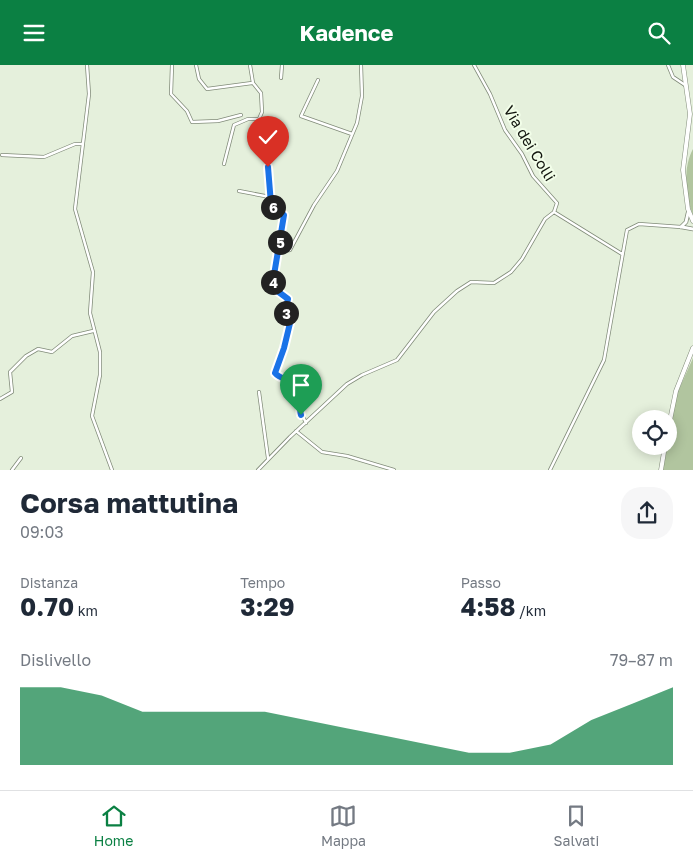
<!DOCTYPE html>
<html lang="it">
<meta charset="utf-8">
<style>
:root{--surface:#fff;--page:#f6f6f7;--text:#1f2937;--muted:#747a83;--line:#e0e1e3;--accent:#0b8043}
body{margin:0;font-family:"Golos Text",sans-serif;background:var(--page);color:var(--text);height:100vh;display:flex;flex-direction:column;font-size:19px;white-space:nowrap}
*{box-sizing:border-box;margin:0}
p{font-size:16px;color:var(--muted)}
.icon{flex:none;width:28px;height:28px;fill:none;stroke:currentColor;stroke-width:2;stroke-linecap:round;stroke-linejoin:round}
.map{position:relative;height:405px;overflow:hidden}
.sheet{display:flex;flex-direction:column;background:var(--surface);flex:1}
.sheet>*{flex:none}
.fabs{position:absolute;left:632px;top:345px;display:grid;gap:10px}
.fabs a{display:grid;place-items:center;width:45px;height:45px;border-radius:50%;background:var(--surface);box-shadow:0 2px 12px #0003;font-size:25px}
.pin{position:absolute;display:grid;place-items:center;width:42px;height:42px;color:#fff;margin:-51px -21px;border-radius:50% 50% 50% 0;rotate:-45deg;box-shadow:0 0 5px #0007}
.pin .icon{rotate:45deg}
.km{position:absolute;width:25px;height:25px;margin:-12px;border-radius:50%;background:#222;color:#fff;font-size:14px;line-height:25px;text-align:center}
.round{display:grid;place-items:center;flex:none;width:52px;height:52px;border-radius:20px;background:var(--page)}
.head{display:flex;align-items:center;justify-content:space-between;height:85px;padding:0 20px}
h1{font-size:28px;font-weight:700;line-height:38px}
.metrics{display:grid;grid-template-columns:repeat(3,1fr);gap:8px;height:85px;padding:5px 20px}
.metrics div{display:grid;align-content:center}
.metrics b{font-size:25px;font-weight:700}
.metrics small{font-size:14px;font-weight:400}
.metrics p{font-size:14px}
.chart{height:140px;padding:10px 20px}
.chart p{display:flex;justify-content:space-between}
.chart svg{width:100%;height:90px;margin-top:5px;fill:var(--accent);opacity:.7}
header{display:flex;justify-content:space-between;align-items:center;height:65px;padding:0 20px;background:var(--accent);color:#fff;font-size:22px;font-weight:700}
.menu{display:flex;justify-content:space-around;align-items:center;height:70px;border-top:1px solid var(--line);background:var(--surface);font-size:14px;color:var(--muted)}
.menu a{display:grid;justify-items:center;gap:2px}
.menu .current{color:var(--accent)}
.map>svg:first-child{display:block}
</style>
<header><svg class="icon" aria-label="menu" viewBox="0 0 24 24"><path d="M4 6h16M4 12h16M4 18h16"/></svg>Kadence<svg class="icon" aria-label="search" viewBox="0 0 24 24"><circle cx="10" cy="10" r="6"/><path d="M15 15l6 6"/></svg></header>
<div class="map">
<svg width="693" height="405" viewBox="0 0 693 405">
<rect width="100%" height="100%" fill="#e5f0dc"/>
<path fill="#b1c59f" d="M693 84V150C685 130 683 102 693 84Z
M693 293V405H663L676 331Z"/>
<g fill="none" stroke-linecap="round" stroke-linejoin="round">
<g stroke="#818b79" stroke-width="4">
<path id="minor" d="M87 0 89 29 75 144 93 207 90 248 100 287V310L92 351 112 405
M172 0 171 29 187 46 192 57 218 56 241 50
M196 0 199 14 207 24 252 18
M250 0 253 18 261 28 262 47 259 54 264 66 270 138 284 150 279 187
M474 0 490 29 505 65 522 89 533 111 557 138 554 147
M668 0 673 12 685 20
M281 13 282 0
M318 15 301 51 352 69
M2 90 44 92 75 79H83
M224 99 234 60 248 54H259
M239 126 270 132
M554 147 622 189
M259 327 268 393
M0 334 12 327 10 307 26 291 38 284 52 287 72 271 93 266
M306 358 299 343 302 328 300 323 275 308 285 283 291 254 285 246 288 235 274 226 272 222 279 187 290 185 314 140 337 106 357 58 362 31 361 0
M296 366 322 387 347 391 394 405
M12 405 21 393
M258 405 290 372 347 319 362 310 397 295 434 247 457 226 471 217 494 218 511 207 522 194 545 154 554 147
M550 405 604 295 627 165 639 159 681 162"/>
</g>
<g stroke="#818b79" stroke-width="4.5">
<path id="tertiary" d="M681 162 686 157 688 148
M682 162 693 164"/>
</g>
<g stroke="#818b79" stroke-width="5">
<path id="secondary" d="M683 0 690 49 683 105 688 144 693 156
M669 360 676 326 693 283
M661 405 665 381"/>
</g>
<use href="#minor" stroke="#fff" stroke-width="2.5"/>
<use href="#tertiary" stroke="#fff" stroke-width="3"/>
<use href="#secondary" stroke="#fff" stroke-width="4"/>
</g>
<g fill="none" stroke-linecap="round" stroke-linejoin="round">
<g stroke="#fff" stroke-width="10">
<path id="route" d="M268 102 271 139 284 150 272 222 288 234 285 246 291 254 284 283 275 308C281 316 298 314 301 326 304 334 298 341 301 350"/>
</g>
<use href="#route" stroke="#1a73e8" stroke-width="6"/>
</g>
<g text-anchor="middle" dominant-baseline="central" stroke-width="4" stroke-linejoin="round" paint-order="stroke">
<g font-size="15" fill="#12150e" stroke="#f2fee9">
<text transform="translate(530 78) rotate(59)">Via dei Colli</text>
</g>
</g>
</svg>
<div class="fabs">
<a><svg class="icon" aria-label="locate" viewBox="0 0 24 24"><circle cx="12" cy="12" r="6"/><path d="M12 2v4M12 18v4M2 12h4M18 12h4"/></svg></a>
</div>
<div class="pin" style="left:301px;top:350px;background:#1e9e55"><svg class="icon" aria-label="arrive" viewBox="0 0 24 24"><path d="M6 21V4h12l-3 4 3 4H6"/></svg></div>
<div class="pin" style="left:268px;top:102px;background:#d93025"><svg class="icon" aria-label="check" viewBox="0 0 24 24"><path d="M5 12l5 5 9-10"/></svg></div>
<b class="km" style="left:286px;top:248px">3</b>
<b class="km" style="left:273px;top:217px">4</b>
<b class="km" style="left:280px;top:177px">5</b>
<b class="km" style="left:273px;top:142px">6</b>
</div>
<section class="sheet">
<div class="head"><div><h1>Corsa mattutina</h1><p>09:03</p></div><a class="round"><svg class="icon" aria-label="share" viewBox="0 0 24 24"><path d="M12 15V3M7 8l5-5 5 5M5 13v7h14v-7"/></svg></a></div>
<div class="metrics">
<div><p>Distanza</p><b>0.70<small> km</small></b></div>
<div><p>Tempo</p><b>3:29</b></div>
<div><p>Passo</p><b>4:58<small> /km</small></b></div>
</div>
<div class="chart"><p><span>Dislivello</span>79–87 m</p>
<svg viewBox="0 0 160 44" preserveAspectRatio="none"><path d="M0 44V6L10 6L20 10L30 18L40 18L50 18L60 18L70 22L80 26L90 30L100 34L110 38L120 38L130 34L140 22L150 14L160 6V44z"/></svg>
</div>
</section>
<nav class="menu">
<a class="current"><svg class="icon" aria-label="home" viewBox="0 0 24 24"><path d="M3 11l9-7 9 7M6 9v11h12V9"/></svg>Home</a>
<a><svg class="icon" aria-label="map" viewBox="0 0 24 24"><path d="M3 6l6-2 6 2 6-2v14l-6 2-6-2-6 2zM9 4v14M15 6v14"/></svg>Mappa</a>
<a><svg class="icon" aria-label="saved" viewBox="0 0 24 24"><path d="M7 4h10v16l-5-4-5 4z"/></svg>Salvati</a>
</nav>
